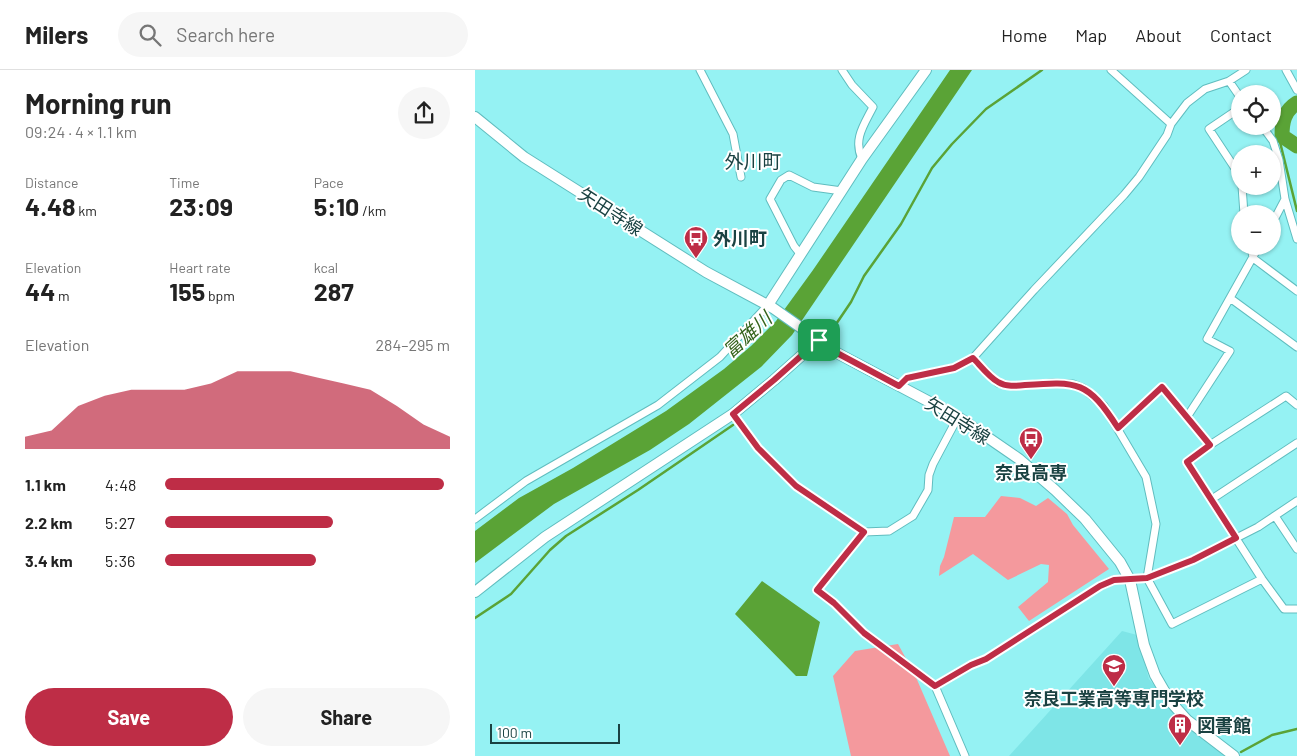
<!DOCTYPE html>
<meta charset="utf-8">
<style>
:root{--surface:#fff;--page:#f6f6f6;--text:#222;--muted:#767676;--line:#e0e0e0;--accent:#be2d46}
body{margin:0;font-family:Barlow,"Noto Sans JP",sans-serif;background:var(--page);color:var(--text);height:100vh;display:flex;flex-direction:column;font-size:19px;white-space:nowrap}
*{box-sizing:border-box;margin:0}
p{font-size:16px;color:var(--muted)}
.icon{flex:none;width:28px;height:28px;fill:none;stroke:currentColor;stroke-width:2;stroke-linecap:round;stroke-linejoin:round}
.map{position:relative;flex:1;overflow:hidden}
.side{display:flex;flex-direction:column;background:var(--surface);width:475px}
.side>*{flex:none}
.tools{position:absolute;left:756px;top:15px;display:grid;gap:10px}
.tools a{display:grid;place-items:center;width:50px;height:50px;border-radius:50%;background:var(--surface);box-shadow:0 1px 4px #0004;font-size:25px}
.scale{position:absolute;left:15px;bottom:12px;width:130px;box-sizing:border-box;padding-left:5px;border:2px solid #1a4242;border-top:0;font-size:14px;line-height:18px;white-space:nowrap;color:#1a4242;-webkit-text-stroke:4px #fff;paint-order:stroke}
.pin{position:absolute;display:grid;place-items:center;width:42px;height:42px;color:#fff;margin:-21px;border-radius:10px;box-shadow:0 2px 8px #0006}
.round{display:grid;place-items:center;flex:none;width:52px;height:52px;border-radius:26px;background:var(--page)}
.headline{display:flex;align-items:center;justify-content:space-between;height:85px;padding:0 25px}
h1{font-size:28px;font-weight:700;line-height:38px}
.stats{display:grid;grid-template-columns:repeat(3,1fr);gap:8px;height:85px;padding:5px 25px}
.stats div{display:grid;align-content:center}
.stats b{font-size:25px;font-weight:700}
.stats small{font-size:14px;font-weight:400}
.stats p{font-size:14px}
.chart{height:140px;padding:10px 25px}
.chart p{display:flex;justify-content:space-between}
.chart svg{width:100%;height:90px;margin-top:5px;fill:var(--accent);opacity:.7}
.action{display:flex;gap:10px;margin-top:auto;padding:10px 25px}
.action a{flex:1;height:58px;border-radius:30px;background:var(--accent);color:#fff;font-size:20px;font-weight:700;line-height:58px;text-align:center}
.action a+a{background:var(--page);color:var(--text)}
ul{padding:0 25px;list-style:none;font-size:16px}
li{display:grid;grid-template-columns:80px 60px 1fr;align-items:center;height:38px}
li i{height:12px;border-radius:6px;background:var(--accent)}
header{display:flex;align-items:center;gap:30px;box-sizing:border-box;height:70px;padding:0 25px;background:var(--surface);border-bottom:1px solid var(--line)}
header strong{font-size:24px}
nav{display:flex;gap:28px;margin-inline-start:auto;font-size:18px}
.search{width:350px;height:45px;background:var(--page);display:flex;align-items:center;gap:12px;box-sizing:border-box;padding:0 18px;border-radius:28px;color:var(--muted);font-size:19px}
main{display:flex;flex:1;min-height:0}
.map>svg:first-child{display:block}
</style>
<header>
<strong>Milers</strong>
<div class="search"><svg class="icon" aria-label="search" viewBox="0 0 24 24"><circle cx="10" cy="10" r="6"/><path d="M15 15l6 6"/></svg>Search here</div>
<nav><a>Home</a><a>Map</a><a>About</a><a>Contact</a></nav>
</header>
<main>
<section class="side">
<div class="headline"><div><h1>Morning run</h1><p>09:24 · 4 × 1.1 km</p></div><a class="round"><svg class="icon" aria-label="share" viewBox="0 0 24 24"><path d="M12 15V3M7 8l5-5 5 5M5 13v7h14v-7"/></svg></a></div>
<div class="stats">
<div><p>Distance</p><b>4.48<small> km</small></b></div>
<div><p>Time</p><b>23:09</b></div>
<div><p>Pace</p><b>5:10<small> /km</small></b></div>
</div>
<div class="stats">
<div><p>Elevation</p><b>44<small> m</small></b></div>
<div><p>Heart rate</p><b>155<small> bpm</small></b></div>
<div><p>kcal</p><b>287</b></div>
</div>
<div class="chart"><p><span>Elevation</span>284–295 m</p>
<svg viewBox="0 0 160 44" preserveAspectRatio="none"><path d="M0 44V38L10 35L20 23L30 18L40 15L50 15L60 15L70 12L80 6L90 6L100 6L110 9L120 12L130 15L140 23L150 32L160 38V44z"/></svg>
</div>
<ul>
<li><b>1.1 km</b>4:48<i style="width:98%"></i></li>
<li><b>2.2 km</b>5:27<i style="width:59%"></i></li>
<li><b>3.4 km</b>5:36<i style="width:53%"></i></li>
</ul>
<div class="action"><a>Save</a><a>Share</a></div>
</section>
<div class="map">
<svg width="822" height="686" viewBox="0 0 822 686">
<rect width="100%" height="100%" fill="#95f2f3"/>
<path fill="#7ee5e7" d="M647 561 662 565 674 609 700 642 755 686H534Z"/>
<path fill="#f4999d" d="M526 426 545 428 561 436 573 428 592 444 598 455 634 499 554 551 543 537 573 512 574 495 566 494 533 510 498 484 464 506 465 496 469 487 479 447H510Z
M423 574 440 605 475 686H376L358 606 380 581Z"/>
<path fill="#5aa336" d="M475 0H497L317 265 286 297 214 354 175 380 79 434 0 493V461L44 428 98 398 191 341 249 299 276 276 301 251 338 200Z
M287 511 345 552 332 606H321L260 544Z"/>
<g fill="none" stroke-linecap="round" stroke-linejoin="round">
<path stroke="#5aa336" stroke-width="2.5" d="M807 66 805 72 822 141
M355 263 376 232 389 206 426 154 457 98 477 74 511 39 567 0
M0 548 36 524 75 480 91 466 163 420 258 355
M766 682 797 665 822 659"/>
<path stroke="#5aa336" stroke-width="15" d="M822 33C809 41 807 52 807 66L822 76"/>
<g stroke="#60bdbf" stroke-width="9">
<path id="street" d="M225 0 258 64 266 107
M367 0 377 15 398 37C389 55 378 69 387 89
M636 0 696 54
M811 0 822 20
M754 11 765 27
M765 38 734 59 765 106
M787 56 798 71 804 90 810 129 822 169
M767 116 769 144
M798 152 810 129
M776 176 778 188 822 221
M326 185 319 176 295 129 306 110 314 105 338 117 367 121
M755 228 822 277
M498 288 523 313 538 316 578 313 598 314 608 318 629 336 671 407 681 454 672 508 697 554 787 509
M424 316 432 308 479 298 498 288 559 220 649 125 664 107 692 65 696 54 712 33 730 19 754 11 771 0
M822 335 811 326 735 375 712 392 787 509 809 539H822
M258 344 283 378 321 416 389 462 342 520 359 533 389 563 460 616 490 686
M712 347 755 281 732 269 784 176
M643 358 687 317 735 375
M737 429 822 373
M800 446 822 479
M0 449 51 411 183 335 245 287 293 235
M389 462 414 461 438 446 453 420 454 405 458 394 483 347
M460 616 496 595 511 589 625 516 639 510 672 508 718 490 783 457 822 431"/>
</g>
<g stroke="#60bdbf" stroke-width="12">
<path id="secondary" d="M0 47 49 87 231 202 298 238 362 283 483 347 544 389 580 420 610 449 645 492 655 510 669 575 680 605 695 631 712 650 759 686
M293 235 387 89 451 0
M0 522 70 467 258 344 299 310 344 270"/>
</g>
<use href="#street" stroke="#fff" stroke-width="7"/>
<use href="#secondary" stroke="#fff" stroke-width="10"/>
</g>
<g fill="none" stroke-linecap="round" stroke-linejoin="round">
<g stroke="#fff" stroke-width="10">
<path id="route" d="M344 270 362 283 424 316 432 308 479 298 498 288C505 295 514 307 523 312 531 317 541 316 550 315 603 311 613 311 643 358L687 317 735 375 712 392 761 468 718 490 672 508 639 510 625 516 511 589 496 595 460 616 389 563 359 533 342 520 389 462 321 416 283 378 258 344 299 310Z"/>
</g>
<use href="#route" stroke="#be2d46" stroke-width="6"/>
</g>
<defs>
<g id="bus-pin" transform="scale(1.25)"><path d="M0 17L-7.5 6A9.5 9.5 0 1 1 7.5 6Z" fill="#be2d46" stroke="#fff"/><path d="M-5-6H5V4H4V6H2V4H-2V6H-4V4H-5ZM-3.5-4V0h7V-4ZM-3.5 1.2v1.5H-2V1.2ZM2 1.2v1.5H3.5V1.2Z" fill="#fff"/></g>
<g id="school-pin" transform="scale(1.25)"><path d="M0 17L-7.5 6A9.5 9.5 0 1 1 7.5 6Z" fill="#be2d46" stroke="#fff"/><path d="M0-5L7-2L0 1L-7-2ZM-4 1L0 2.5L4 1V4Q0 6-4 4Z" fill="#fff"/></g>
<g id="building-pin" transform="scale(1.25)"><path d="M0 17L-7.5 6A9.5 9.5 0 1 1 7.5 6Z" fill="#be2d46" stroke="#fff"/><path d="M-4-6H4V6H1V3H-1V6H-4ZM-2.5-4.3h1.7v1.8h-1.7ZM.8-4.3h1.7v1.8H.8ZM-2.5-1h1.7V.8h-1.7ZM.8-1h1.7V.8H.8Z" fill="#fff"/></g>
</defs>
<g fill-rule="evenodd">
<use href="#bus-pin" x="221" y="168"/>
<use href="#bus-pin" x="556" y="369"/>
<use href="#school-pin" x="639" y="596"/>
<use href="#building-pin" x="705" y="655"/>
</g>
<g text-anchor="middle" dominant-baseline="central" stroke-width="4" stroke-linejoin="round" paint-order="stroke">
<g font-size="18" fill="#1a4242" stroke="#fff">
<text transform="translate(136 141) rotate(33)">矢田寺線</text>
<text transform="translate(483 350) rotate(32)">矢田寺線</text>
</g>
<g font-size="18" font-weight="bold" fill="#1a4242" stroke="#fff" text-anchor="start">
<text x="238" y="168">外川町</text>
<text x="556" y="402" text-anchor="middle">奈良高専</text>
<text x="639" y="628" text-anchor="middle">奈良工業高等専門学校</text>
<text x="722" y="655">図書館</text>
</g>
<g font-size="19" fill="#1a4242" stroke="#fff">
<text x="278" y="90">外川町</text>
</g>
<g font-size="19" font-style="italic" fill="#34631c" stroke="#fff">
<text transform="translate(272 264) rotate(-42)">富雄川</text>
</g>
</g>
</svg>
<div class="tools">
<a><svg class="icon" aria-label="locate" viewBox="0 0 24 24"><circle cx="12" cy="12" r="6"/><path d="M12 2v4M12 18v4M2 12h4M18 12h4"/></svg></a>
<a>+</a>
<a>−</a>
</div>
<div class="scale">100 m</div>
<div class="pin" style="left:344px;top:270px;background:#1e9e55"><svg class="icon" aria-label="arrive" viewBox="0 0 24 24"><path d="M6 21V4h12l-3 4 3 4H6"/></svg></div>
</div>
</main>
